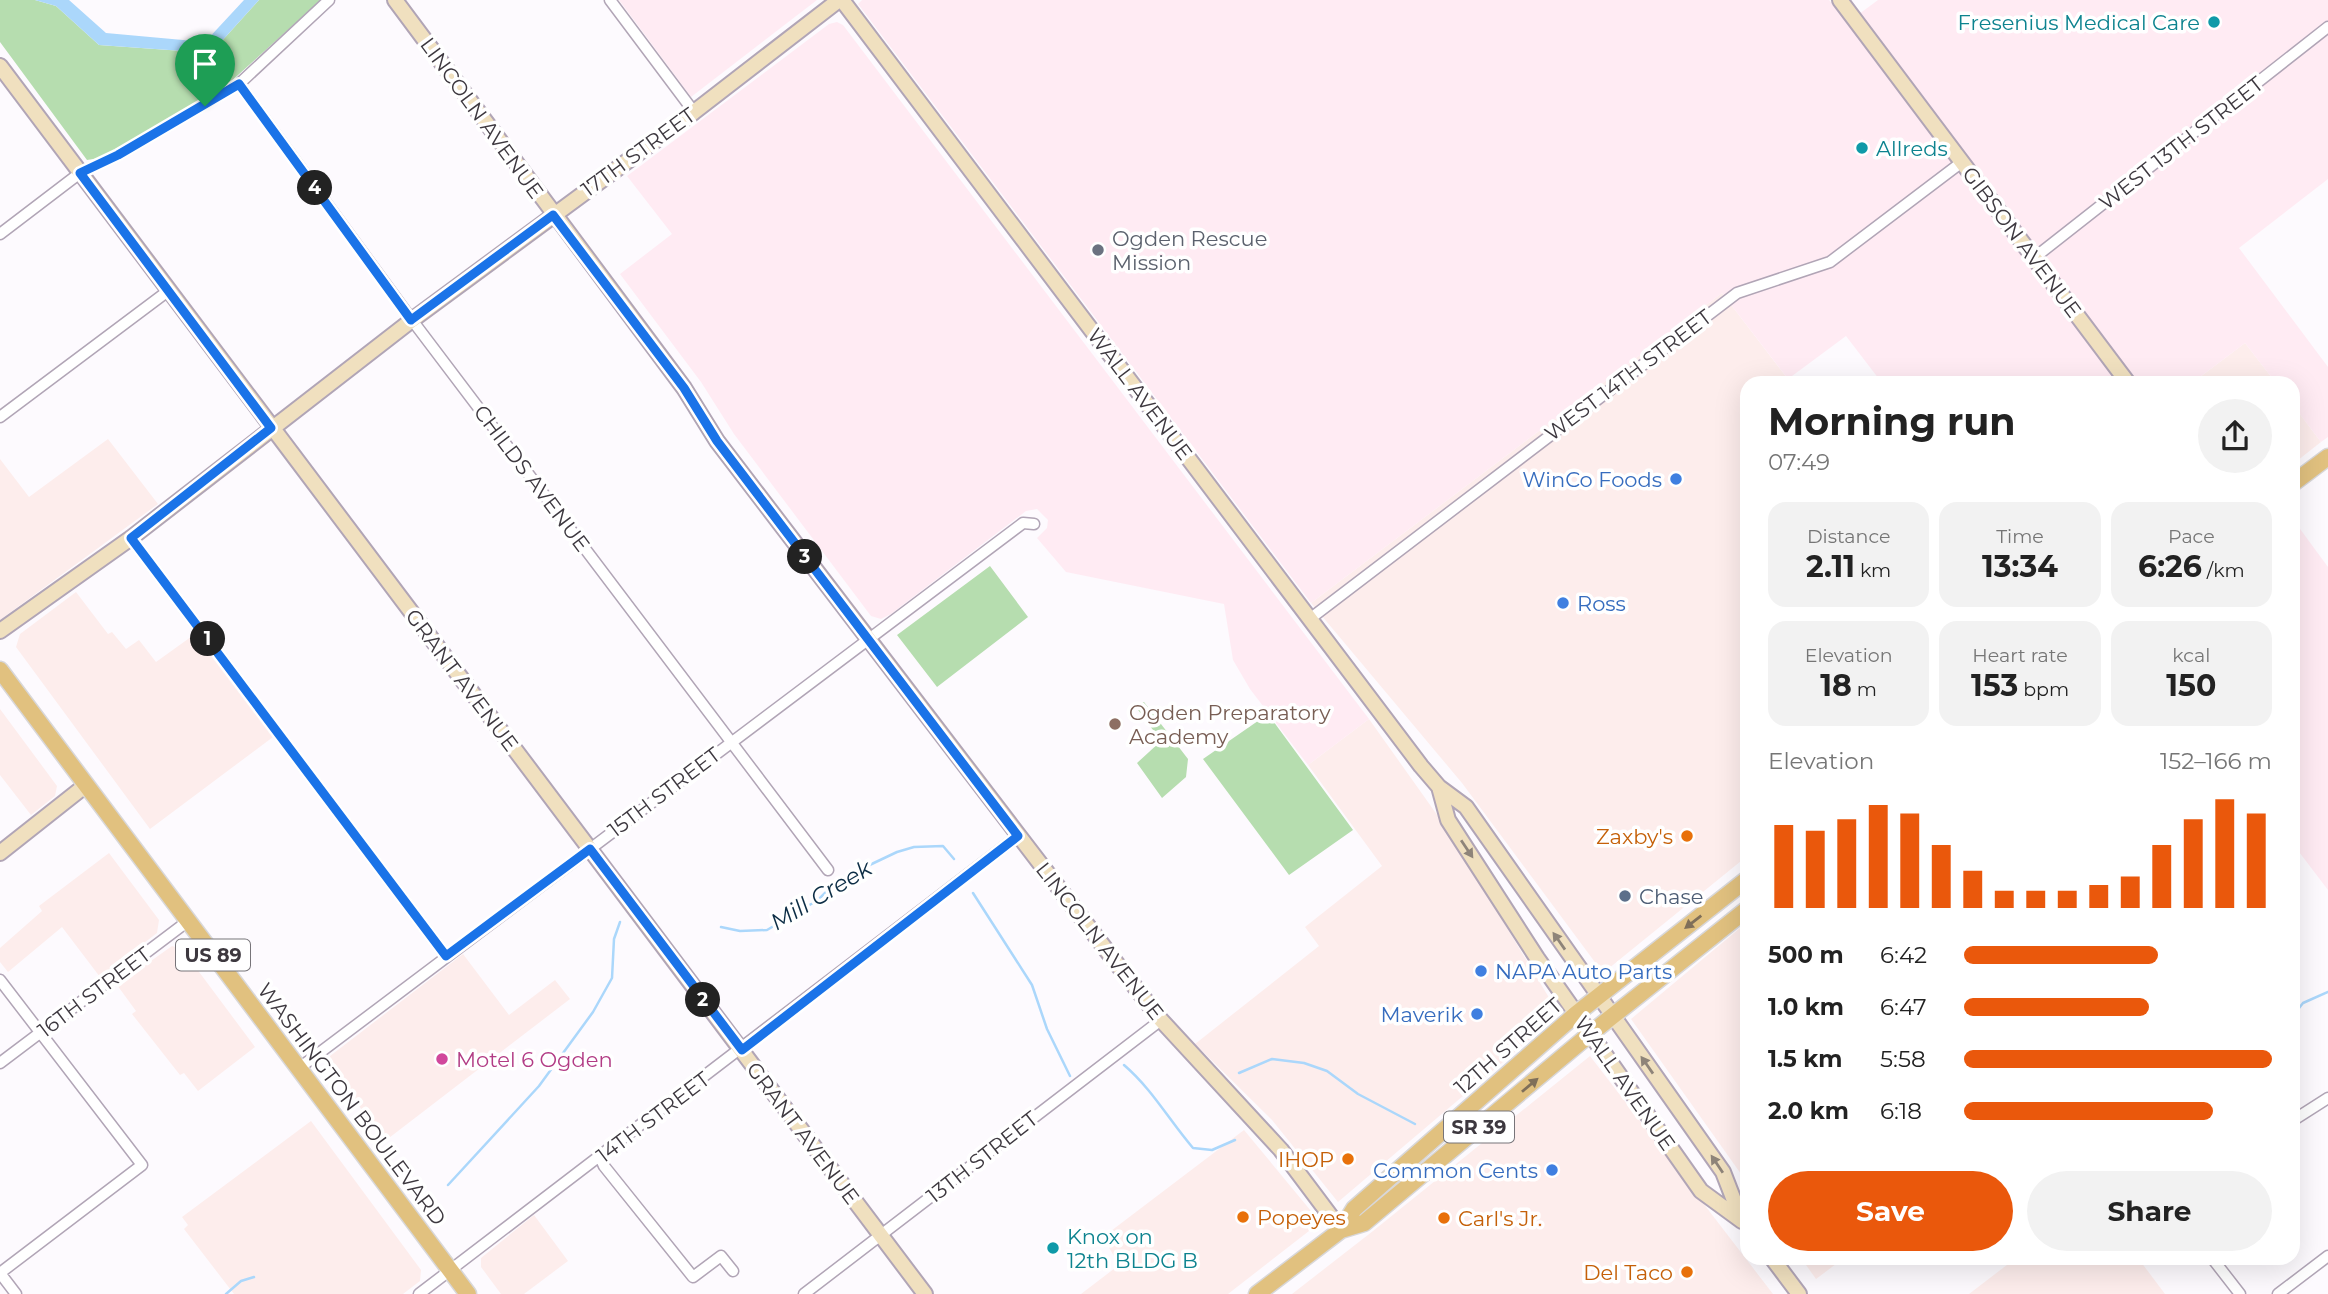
<!DOCTYPE html>
<meta charset="utf-8">
<style>
:root{--surface:#fff;--page:#f2f2f2;--text:#222;--muted:#767676;--accent:#ea580c}
body{margin:0;font-family:Montserrat,sans-serif;background:var(--page);color:var(--text);height:100vh;display:flex;flex-direction:column;font-size:26px;white-space:nowrap}
*{box-sizing:border-box;margin:0}
p{font-size:23px;color:var(--muted)}
.icon{flex:none;width:38px;height:38px;fill:none;stroke:currentColor;stroke-width:2;stroke-linecap:round;stroke-linejoin:round}
.map{position:relative;flex:1;overflow:hidden}
.drawer{position:absolute;left:1740px;top:376px;width:560px;height:889px;display:flex;flex-direction:column;background:var(--surface);border-radius:21px;box-shadow:0 7px 28px #0002}
.drawer>*{flex:none}
.pin{position:absolute;display:grid;place-items:center;width:60px;height:60px;color:#fff;margin:-72px -30px;border-radius:50% 50% 50% 0;rotate:-45deg;box-shadow:0 0 7px #0007}
.pin .icon{rotate:45deg}
.km{position:absolute;width:35px;height:35px;margin:-18px;border-radius:50%;background:#222;color:#fff;font-size:19px;line-height:35px;text-align:center}
.round{display:grid;place-items:center;flex:none;width:74px;height:74px;border-radius:37px;background:var(--page)}
.head{display:flex;align-items:center;justify-content:space-between;height:119px;padding:0 28px}
h1{font-size:38px;font-weight:700;line-height:52px}
.figures{display:grid;grid-template-columns:repeat(3,1fr);gap:10px;height:119px;padding:7px 28px}
.figures div{display:grid;align-content:center;border-radius:18px;background:var(--page);text-align:center}
.figures b{font-size:30px;font-weight:700}
.figures small{font-size:19px;font-weight:400}
.figures p{font-size:19px}
.chart{height:196px;padding:14px 28px}
.chart p{display:flex;justify-content:space-between}
.chart svg{width:100%;height:126px;margin-top:7px;stroke:var(--accent);stroke-width:6}
.button{display:flex;gap:14px;margin-top:auto;padding:14px 28px}
.button a{flex:1;height:80px;border-radius:42px;background:var(--accent);color:#fff;font-size:28px;font-weight:700;line-height:80px;text-align:center}
.button a+a{background:var(--page);color:var(--text)}
ul{padding:0 28px;list-style:none;font-size:23px}
li{display:grid;grid-template-columns:112px 84px 1fr;align-items:center;height:52px}
li i{height:18px;border-radius:9px;background:var(--accent)}
.map>svg:first-child{display:block}
</style>
<div class="map">
<svg width="2328" height="1294" viewBox="0 0 2328 1294">
<rect width="100%" height="100%" fill="#fdfafe"/>
<path fill="#fdedec" d="M1722 293 1791 383H1746V857L1603 973 1462 783 1311 603Z
M2245 343 2276 383H2192Z
M2293 405 2321 442 2293 464Z
M108 439 158 504 0 620V459L29 497Z
M76 592 108 634 112 632 126 649 139 640 156 662 195 634 273 737 150 829 16 647 20 634Z
M0 709 57 786 55 796 31 815 0 775Z
M1369 719 1450 833 1551 1001 1550 1022 1338 1202 1272 1120 1195 1044 1319 946 1305 927 1382 866 1308 765Z
M109 853 159 920 157 933 100 977 62 927 8 972 0 962V948L42 911 39 906Z
M1746 923V1181L1631 1019Z
M172 946 182 949 255 1047 198 1091 184 1073 180 1075 132 1014 136 1011 117 985Z
M463 954 509 1015 555 980 570 999 385 1141 330 1067V1056Z
M1590 1056 1773 1294H1292L1373 1231Z
M311 1121 421 1270 420 1281 403 1294H234L184 1229 188 1225 182 1217Z
M1244 1130 1311 1211 1313 1221 1309 1231 1228 1294H1081L1119 1265 1103 1237Z
M534 1215 568 1261 524 1294H501L481 1267V1258Z
M1801 1258H1844L1816 1279Z
M2016 1258H2138L2165 1294H1969Z"/>
<path fill="#ffebf3" d="M619 0H817L691 97Z
M862 0H1829L1847 23 1878 0H2328V179L2239 248 2328 367V437L2321 442 2293 405 2292 383H2276L2245 343 2192 383H1882L1846 336 1788 379 1722 293 1311 603 858 4Z
M837 22 843 25 1369 719 1308 765 1250 689 1233 660 1224 604 1066 572 1037 538 1047 528 1048 520 1037 509 1026 511 891 614 881 619 871 616 734 434 701 382 620 274 672 234 627 176 829 24Z
M2292 518 2328 567V890L2293 844Z"/>
<path fill="#b6ddaf" d="M0 0H35L56 6 99 45 211 53 259 0H321L227 85 100 158 87 160 0 42Z
M990 566 1028 617 937 687 897 635Z
M1144 702 1188 759 1186 777 1162 798 1137 763 1161 741 1136 707Z
M1268 714 1353 830 1289 875 1203 759Z"/>
<path fill="#abd7fb" d="M35 0H69L106 33 205 42 244 0H259L211 53 99 45 56 6Z"/>
<g fill="none" stroke-linecap="round" stroke-linejoin="round">
<path stroke="#abd7fb" stroke-width="2.5" d="M973 893 1032 985 1047 1029 1070 1076
M721 927 740 931 767 930 818 900 838 880 897 852 914 847 943 846 954 859
M2292 1017 2303 1003 2328 992
M1124 1065C1152 1089 1169 1120 1193 1148L1212 1150 1235 1140
M1239 1073 1272 1059 1304 1063 1327 1071 1358 1094 1415 1124
M448 1185 539 1086 593 1012 612 978 614 939 620 922
M226 1294 241 1281 254 1277"/>
<g stroke="#b1a5b6" stroke-width="13">
<path id="street" d="M610 0 694 112
M239 84 412 320 828 870
M0 234 80 173 118 155 239 84 329 0
M2034 258 2328 27
M0 417 168 291
M131 538 446 956
M1311 618 1737 293 1830 262 1962 162
M0 980 142 1165 0 1273
M0 1063 188 921
M298 1069 1023 523 1034 524
M2292 1121 2328 1098
M600 1157 604 1166 693 1277 721 1256 733 1271
M2212 1258 2240 1294
M0 1273 16 1294
M419 1294 1018 836
M804 1294 1161 1020
M2278 1294 2328 1256"/>
</g>
<g stroke="#b1a5b6" stroke-width="18">
<path id="secondary" d="M395 0 684 388 717 441 1117 964 1161 1020 1281 1150 1341 1230
M842 0 1421 766 1439 787 1466 807 1723 1172 1742 1221
M1840 0 2128 383
M0 66 925 1294
M0 631 131 538 412 320 694 112 839 0
M1439 787 1448 820 1537 958 1701 1191 1742 1221
M0 853 86 785
M1772 1258 1799 1294"/>
</g>
<g stroke="#d8d7d9" stroke-width="19">
<path id="primary" d="M2292 484 2328 457
M0 670 468 1294
M1341 1230 1364 1223 1590 1034 1746 910
M1257 1294 1341 1230 1354 1209 1576 1014 1746 880"/>
</g>
<use href="#street" stroke="#fff" stroke-width="10"/>
<use href="#secondary" stroke="#f0e0bf" stroke-width="14"/>
<use href="#primary" stroke="#e1c17f" stroke-width="16"/>
</g>
<defs><path id="oneway-solid" d="M-6-.8H1V-3.2L6.5 0L1 3.2V.8H-6Z" transform="scale(1.75)"/></defs>
<g fill="#8e8479">
<use href="#oneway-solid" transform="translate(1467 849) rotate(56)"/>
<use href="#oneway-solid" transform="translate(1559 941) rotate(-125)"/>
<use href="#oneway-solid" transform="translate(1647 1065) rotate(-125)"/>
<use href="#oneway-solid" transform="translate(1717 1164) rotate(-124)"/>
</g>
<g fill="#7f6f59">
<use href="#oneway-solid" transform="translate(1693 922) rotate(142)"/>
<use href="#oneway-solid" transform="translate(1530 1085) rotate(-40)"/>
</g>
<g fill="none" stroke-linecap="round" stroke-linejoin="round">
<g stroke="#fff" stroke-width="14">
<path id="route" d="M239 84 411 320 553 215 684 388 717 441 1018 836 742 1050 590 849 446 956 131 538 271 428 80 173 118 155Z"/>
</g>
<use href="#route" stroke="#1a73e8" stroke-width="9"/>
</g>
<g fill="#0f9aa8" stroke="#fff" stroke-width="2.5">
<circle cx="2214" cy="22" r="7"/>
<circle cx="1862" cy="148" r="7"/>
<circle cx="1053" cy="1248" r="7"/>
</g>
<circle fill="#6b7280" stroke="#fff" stroke-width="2.5" cx="1098" cy="250" r="7"/>
<g fill="#3f7fe0" stroke="#fff" stroke-width="2.5">
<circle cx="1676" cy="479" r="7"/>
<circle cx="1563" cy="603" r="7"/>
<circle cx="1481" cy="971" r="7"/>
<circle cx="1477" cy="1014" r="7"/>
<circle cx="1552" cy="1170" r="7"/>
</g>
<circle fill="#8d6e63" stroke="#fff" stroke-width="2.5" cx="1115" cy="724" r="7"/>
<g fill="#e8710a" stroke="#fff" stroke-width="2.5">
<circle cx="1687" cy="836" r="7"/>
<circle cx="1348" cy="1159" r="7"/>
<circle cx="1243" cy="1217" r="7"/>
<circle cx="1444" cy="1218" r="7"/>
<circle cx="1687" cy="1272" r="7"/>
</g>
<circle fill="#5c6f8a" stroke="#fff" stroke-width="2.5" cx="1625" cy="896" r="7"/>
<circle fill="#d1479c" stroke="#fff" stroke-width="2.5" cx="442" cy="1059" r="7"/>
<g text-anchor="middle" dominant-baseline="central" stroke-width="7" stroke-linejoin="round" paint-order="stroke">
<g fill="#fff" stroke="#777479" stroke-width="2">
<rect x="176" y="939.5" width="74" height="31" rx="5"/>
<rect x="1444" y="1111.5" width="70" height="31" rx="5"/>
</g>
<g font-size="19" font-weight="bold" fill="#3d383f">
<text x="213" y="955">US 89</text>
<text x="1479" y="1127">SR 39</text>
</g>
<g font-size="21" fill="#0d838f" stroke="#fff" text-anchor="start">
<text x="2200" y="22" text-anchor="end">Fresenius Medical Care</text>
<text x="1876" y="148">Allreds</text>
<text x="1067" y="1236">Knox on<tspan x="1067" dy="24">12th BLDG B</tspan></text>
</g>
<g font-size="21" fill="#3d383f" stroke="#fff">
<text transform="translate(482 118) rotate(54)">LINCOLN AVENUE</text>
<text transform="translate(2181 143) rotate(-38)">WEST 13TH STREET</text>
<text transform="translate(638 152) rotate(-36)">17TH STREET</text>
<text transform="translate(2022 242) rotate(53)">GIBSON AVENUE</text>
<text transform="translate(1628 375) rotate(-37)">WEST 14TH STREET</text>
<text transform="translate(1140 394) rotate(53)">WALL AVENUE</text>
<text transform="translate(532 478) rotate(53)">CHILDS AVENUE</text>
<text transform="translate(462 680) rotate(53)">GRANT AVENUE</text>
<text transform="translate(664 792) rotate(-37)">15TH STREET</text>
<text transform="translate(1100 941) rotate(52)">LINCOLN AVENUE</text>
<text transform="translate(94 992) rotate(-37)">16TH STREET</text>
<text transform="translate(1508 1046) rotate(-41)">12TH STREET</text>
<text transform="translate(1625 1083) rotate(55)">WALL AVENUE</text>
<text transform="translate(352 1104) rotate(53)">WASHINGTON BOULEVARD</text>
<text transform="translate(653 1117) rotate(-37)">14TH STREET</text>
<text transform="translate(803 1133) rotate(53)">GRANT AVENUE</text>
<text transform="translate(982 1157) rotate(-38)">13TH STREET</text>
</g>
<g font-size="21" fill="#5b616d" stroke="#fff" text-anchor="start">
<text x="1112" y="238">Ogden Rescue<tspan x="1112" dy="24">Mission</tspan></text>
</g>
<g font-size="21" fill="#366cbe" stroke="#fff" text-anchor="end">
<text x="1662" y="479">WinCo Foods</text>
<text x="1577" y="603" text-anchor="start">Ross</text>
<text x="1495" y="971" text-anchor="start">NAPA Auto Parts</text>
<text x="1463" y="1014">Maverik</text>
<text x="1538" y="1170">Common Cents</text>
</g>
<g font-size="21" fill="#785e54" stroke="#fff" text-anchor="start">
<text x="1129" y="712">Ogden Preparatory<tspan x="1129" dy="24">Academy</tspan></text>
</g>
<g font-size="21" fill="#c56008" stroke="#fff" text-anchor="end">
<text x="1673" y="836">Zaxby's</text>
<text x="1334" y="1159">IHOP</text>
<text x="1257" y="1217" text-anchor="start">Popeyes</text>
<text x="1458" y="1218" text-anchor="start">Carl's Jr.</text>
<text x="1673" y="1272">Del Taco</text>
</g>
<g font-size="21" fill="#4e5e75" stroke="#fff" text-anchor="start">
<text x="1639" y="896">Chase</text>
</g>
<g font-size="21" fill="#b23c85" stroke="#fff" text-anchor="start">
<text x="456" y="1059">Motel 6 Ogden</text>
</g>
<g font-size="23" font-style="italic" fill="#0c2d45" stroke="#fff">
<text transform="translate(821 895) rotate(-31)">Mill Creek</text>
</g>
</g>
</svg>
<div class="pin" style="left:205px;top:106px;background:#1e9e55"><svg class="icon" aria-label="arrive" viewBox="0 0 24 24"><path d="M6 21V4h12l-3 4 3 4H6"/></svg></div>
<b class="km" style="left:208px;top:639px">1</b>
<b class="km" style="left:703px;top:1000px">2</b>
<b class="km" style="left:805px;top:557px">3</b>
<b class="km" style="left:315px;top:188px">4</b>
<section class="drawer">
<div class="head"><div><h1>Morning run</h1><p>07:49</p></div><a class="round"><svg class="icon" aria-label="share" viewBox="0 0 24 24"><path d="M12 15V3M7 8l5-5 5 5M5 13v7h14v-7"/></svg></a></div>
<div class="figures">
<div><p>Distance</p><b>2.11<small> km</small></b></div>
<div><p>Time</p><b>13:34</b></div>
<div><p>Pace</p><b>6:26<small> /km</small></b></div>
</div>
<div class="figures">
<div><p>Elevation</p><b>18<small> m</small></b></div>
<div><p>Heart rate</p><b>153<small> bpm</small></b></div>
<div><p>kcal</p><b>150</b></div>
</div>
<div class="chart"><p><span>Elevation</span>152–166 m</p>
<svg viewBox="0 0 160 44" preserveAspectRatio="none"><path d="M5 44V15M15 44V17M25 44V13M35 44V8M45 44V11M55 44V22M65 44V31M75 44V38M85 44V38M95 44V38M105 44V36M115 44V33M125 44V22M135 44V13M145 44V6M155 44V11"/></svg>
</div>
<ul>
<li><b>500 m</b>6:42<i style="width:63%"></i></li>
<li><b>1.0 km</b>6:47<i style="width:60%"></i></li>
<li><b>1.5 km</b>5:58<i style="width:100%"></i></li>
<li><b>2.0 km</b>6:18<i style="width:81%"></i></li>
</ul>
<div class="button"><a>Save</a><a>Share</a></div>
</section>
</div>
